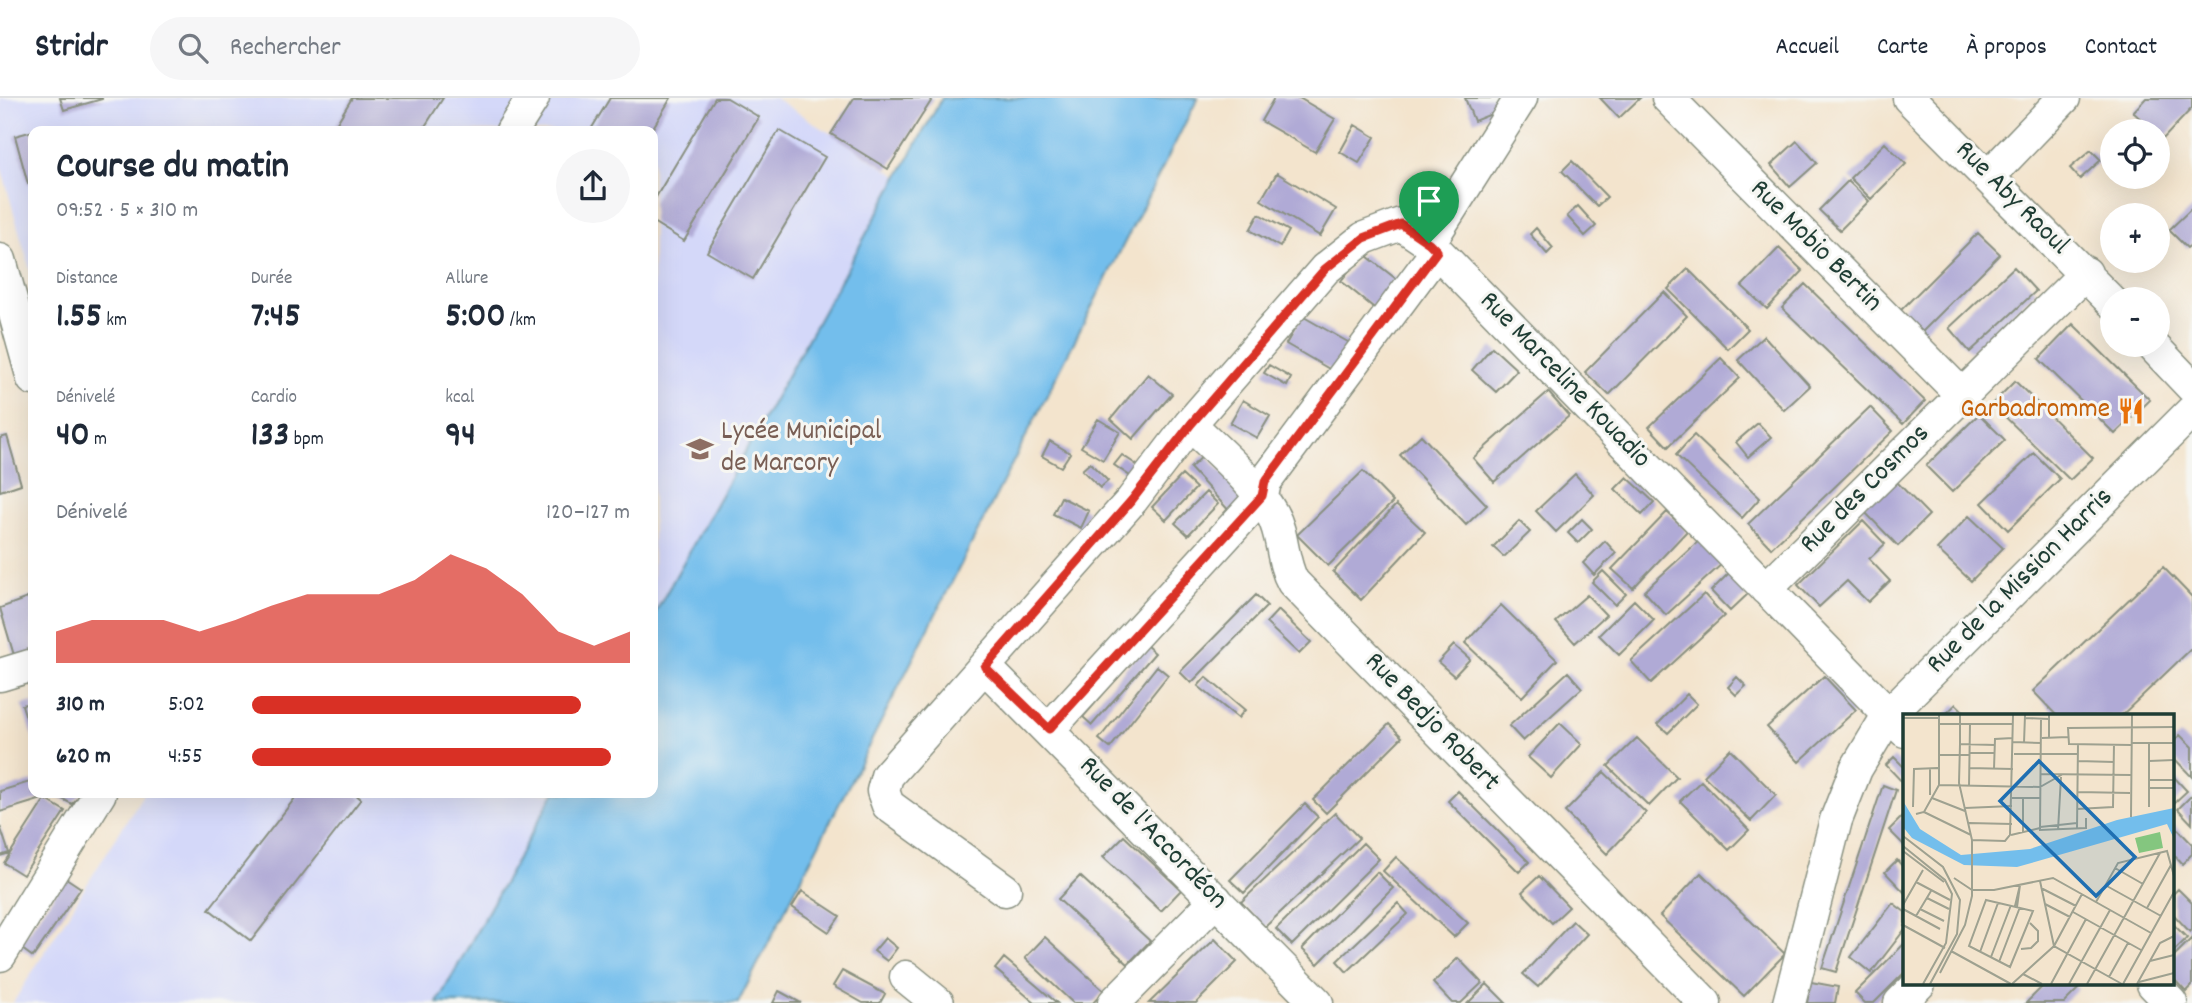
<!DOCTYPE html>
<html lang="fr">
<meta charset="utf-8">
<style>
:root{--surface:#fff;--page:#f6f6f7;--text:#1f2937;--muted:#747a83;--line:#e0e1e3;--accent:#d93025}
body{margin:0;font-family:Dekko,sans-serif;background:var(--page);color:var(--text);height:100vh;display:flex;flex-direction:column;font-size:26px;white-space:nowrap}
*{box-sizing:border-box;margin:0}
p{font-size:23px;color:var(--muted)}
.icon{flex:none;width:38px;height:38px;fill:none;stroke:currentColor;stroke-width:2;stroke-linecap:round;stroke-linejoin:round}
.map{position:relative;flex:1;overflow:hidden}
.details{position:absolute;left:28px;top:28px;width:630px;height:672px;display:flex;flex-direction:column;background:var(--surface);border-radius:14px;box-shadow:0 7px 28px #0002}
.details>*{flex:none}
.buttons{position:absolute;left:2100px;top:21px;display:grid;gap:14px}
.buttons a{display:grid;place-items:center;width:70px;height:70px;border-radius:50%;background:var(--surface);box-shadow:0 7px 28px #0002;font-size:35px}
.pin{position:absolute;display:grid;place-items:center;width:60px;height:60px;color:#fff;margin:-72px -30px;border-radius:50% 50% 50% 0;rotate:-45deg;box-shadow:0 0 7px #0007}
.pin .icon{rotate:45deg}
.round{display:grid;place-items:center;flex:none;width:74px;height:74px;border-radius:37px;background:var(--page)}
.head{display:flex;align-items:center;justify-content:space-between;height:119px;padding:0 28px}
h1{font-size:38px;font-weight:700;line-height:52px}
.stats{display:grid;grid-template-columns:repeat(3,1fr);gap:10px;height:119px;padding:7px 28px}
.stats div{display:grid;align-content:center}
.stats b{font-size:35px;font-weight:700}
.stats small{font-size:19px;font-weight:400}
.stats p{font-size:19px}
.chart{height:196px;padding:14px 28px}
.chart p{display:flex;justify-content:space-between}
.chart svg{width:100%;height:126px;margin-top:7px;fill:var(--accent);opacity:.7}
ul{padding:0 28px;list-style:none;font-size:23px}
li{display:grid;grid-template-columns:112px 84px 1fr;align-items:center;height:52px}
li i{height:18px;border-radius:9px;background:var(--accent)}
header{display:flex;align-items:center;gap:42px;box-sizing:border-box;height:98px;padding:0 35px;background:var(--surface);border-bottom:2px solid var(--line)}
header strong{font-size:33px}
nav{display:flex;gap:38px;margin-inline-start:auto;font-size:24px}
.search{width:490px;height:63px;background:var(--page);display:flex;align-items:center;gap:18px;box-sizing:border-box;padding:0 24px;border-radius:38px;color:var(--muted);font-size:26px}
.map>svg:first-child{display:block}
</style>
<header>
<strong>Stridr</strong>
<div class="search"><svg class="icon" aria-label="search" viewBox="0 0 24 24"><circle cx="10" cy="10" r="6"/><path d="M15 15l6 6"/></svg>Rechercher</div>
<nav><a>Accueil</a><a>Carte</a><a>À propos</a><a>Contact</a></nav>
</header>
<div class="map">
<svg width="2192" height="905" viewBox="0 0 2192 905">
<rect width="100%" height="100%" fill="#f6f6f2"/>
<filter id="ink" filterUnits="userSpaceOnUse"><feTurbulence type="fractalNoise" baseFrequency=".0143" numOctaves="2"/><feDisplacementMap in="SourceGraphic" scale="14" xChannelSelector="R" yChannelSelector="G"/><feConvolveMatrix kernelMatrix="1 2 1 2 8 2 1 2 1" color-interpolation-filters="sRGB"/></filter>
<filter id="wash" filterUnits="userSpaceOnUse"><feTurbulence type="fractalNoise" baseFrequency=".00686" numOctaves="4" result="noise"/><feDisplacementMap in="SourceGraphic" scale="28" xChannelSelector="R" yChannelSelector="G"/><feGaussianBlur stdDeviation="1.57" result="paint"/><feColorMatrix in="noise" values="0 0 0 0 0 0 0 0 0 0 0 0 0 0 0 0 0 1.4 0 .05"/><feComposite in="paint" operator="in"/></filter>
<g filter="url(#wash)">
<rect width="100%" height="100%" fill="#f3e4cd"/>
<path fill="#d4d8f9" d="M0 0H775L899 79 653 519V33H33V183L0 65Z
M144 695H554L437 905H13Z"/>
<path fill="#73beec" stroke="#497e90" stroke-width="2" d="M942 0H1198L738 905H437L554 695H653V519Z"/>
<g id="blocks">
<path fill="#b0aad6" d="M60 0H102V1L64 12Z
M352 0H443L422 33H332Z
M610 0H671L651 33H590Z
M715 0H727L759 19 684 143 653 124V104Z
M854 0H933L888 71 831 36Z
M1274 0H1299L1335 21 1315 54 1261 23Z
M1465 0H1500L1504 11 1474 23Z
M1600 0H1640L1619 20Z
M2146 0H2192V10L2163 41 2158 37V33H2154L2133 14Z
M1355 27 1375 39 1359 65 1340 54Z
M779 32 825 59 753 181 707 154Z
M33 33V84L28 86 15 38Z
M1797 43 1817 65 1790 89 1771 67Z
M1885 45 1906 66 1871 101 1850 80Z
M2091 52 2101 62 2080 81 2070 70Z
M1572 63 1607 99 1597 108 1562 73Z
M1277 75 1336 111 1320 138 1261 102Z
M1848 83 1869 103 1840 132 1819 112Z
M1578 108 1596 128 1585 138 1567 118Z
M2192 110V146L2187 150 2169 132Z
M1259 116 1289 133 1280 149 1250 132Z
M1536 130 1553 150 1547 156 1530 136Z
M1978 135 2000 156 1916 240 1895 218Z
M1779 150 1803 173 1767 211 1742 188Z
M1363 155 1400 184 1378 213 1341 183Z
M2014 169 2036 193 1970 254 1949 230Z
M1688 171 1748 231 1728 251 1668 191Z
M1805 186 1925 303 1903 326 1782 210Z
M1664 194 1687 218 1609 297 1585 274Z
M1302 218 1355 248 1338 276 1286 246Z
M2073 226 2150 302 2115 336 2039 261Z
M1764 238 1810 288 1784 312 1738 262Z
M1492 249 1517 272 1496 294 1472 272Z
M1721 260 1740 280 1668 349 1649 329Z
M1269 267 1291 280 1287 288 1264 275Z
M1148 276 1172 296 1133 341 1111 321Z
M2015 283 2093 360 2070 382 1992 306Z
M1548 294 1569 318 1494 384 1473 360Z
M1243 302 1270 318 1257 340 1230 325Z
M1870 309 1893 333 1771 450 1748 426Z
M1979 316 2005 342 1952 394 1926 368Z
M1098 321 1120 334 1103 362 1081 349Z
M1758 325 1771 339 1748 359 1736 344Z
M1421 337 1487 407 1466 427 1400 357Z
M1694 337 1760 400 1742 420 1676 357Z
M7 338 21 386 0 393V340Z
M1050 343 1070 355 1061 369 1042 358Z
M2034 355 2060 381 2008 432 1982 405Z
M1205 356 1247 402 1232 416 1190 370Z
M1122 357 1140 369 1133 380 1114 367Z
M1090 365 1108 383 1100 390 1082 372Z
M1363 373 1393 404 1328 468 1297 437Z
M1575 376 1594 397 1556 434 1536 413Z
M1182 377 1196 390 1166 422 1152 409Z
M1627 379 1654 404 1642 417 1615 391Z
M1892 379 1929 417 1898 448 1861 410Z
M1206 394 1218 406 1188 437 1175 425Z
M1061 399 1089 413 1081 430 1053 416Z
M1396 407 1425 434 1361 502 1333 474Z
M1667 414 1687 433 1633 490 1612 471Z
M1969 418 2003 450 1971 483 1937 451Z
M1582 421 1592 431 1578 445 1568 435Z
M1519 423 1530 434 1504 459 1493 449Z
M1863 423 1885 446 1869 461 1890 483 1868 504 1847 483 1819 509 1798 487Z
M1701 441 1723 465 1666 517 1644 493Z
M1605 443 1616 455 1594 477 1583 465Z
M2163 469 2192 499V550L2121 618H2057L2033 593Z
M1603 473 1626 496 1615 507 1592 484Z
M1730 474 1750 494 1730 513 1711 493Z
M1704 496 1724 518 1651 585 1631 563Z
M1256 497 1267 508 1191 585 1180 574Z
M1587 497 1606 517 1575 545 1556 524Z
M33 498V558L16 564 0 510Z
M1634 502 1654 522 1619 557 1599 537Z
M1501 507 1557 562 1522 599 1465 545Z
M1278 512 1311 544 1299 556 1266 525Z
M1146 547 1155 555 1092 627 1083 619Z
M1454 547 1470 561 1454 578 1438 564Z
M1157 568 1168 577 1110 650 1099 641Z
M1568 574 1582 590 1523 643 1509 628Z
M1824 578 1856 612 1799 664 1767 629Z
M1206 579 1245 612 1238 620 1198 588Z
M1737 579 1746 588 1736 597 1728 589Z
M1687 596 1697 606 1668 635 1658 626Z
M33 604V641L22 607Z
M1956 606 1968 618H1944Z
M1560 625 1582 646 1551 680 1528 659Z
M1389 626 1402 639 1326 715 1313 702Z
M2180 637 2192 649V679L2173 659V644Z
M1637 640 1677 679 1649 708 1608 668Z
M1730 651 1776 697 1751 723 1704 678Z
M1894 659 1905 670V687L1886 667Z
M1604 674 1646 715 1607 756 1565 714Z
M2173 678 2187 693 2173 706Z
M33 683V695H40L42 701 0 714V693Z
M1701 683 1749 732 1729 752 1680 703Z
M1883 687 1896 692 1836 874 1822 870Z
M1458 693 1529 764 1519 774 1448 703Z
M51 695H82L72 706Z
M299 695H354L361 701 251 843 209 811Z
M2192 697V726L2178 711Z
M45 701 65 713 23 777 4 765Z
M1305 706 1318 719 1244 795 1230 782Z
M1335 715 1359 740 1265 829 1241 804Z
M1905 716V748L1889 732Z
M2173 726 2192 746V756L2182 766 2173 756Z
M0 728 9 755 0 758Z
M1124 738 1181 792 1161 813 1103 759Z
M1363 745 1379 761 1292 847 1276 831Z
M1396 759 1468 825 1454 839 1383 773Z
M1897 762 1905 771V795L1885 774Z
M1377 774 1393 790 1318 866 1302 851Z
M1701 775 1785 856 1744 898 1660 818Z
M1080 778 1150 843 1128 866 1058 801Z
M1539 778 1569 809 1552 825 1522 794Z
M66 780 81 790 33 859 18 848Z
M2178 791 2192 805V832L2190 834 2173 816V796Z
M802 793 840 818 829 834 792 809Z
M1398 805 1408 816 1347 874 1337 863Z
M1893 805 1905 814V831L1871 875 1851 859Z
M1573 823 1587 836 1538 889 1523 876Z
M2173 826 2187 840 2173 854Z
M1045 839 1104 893 1093 905H1073L1025 860Z
M885 840 897 850 887 863 874 853Z
M2192 840V888L2186 894 2173 880V859Z
M1215 841 1237 864 1196 905H1149Z
M1905 845V874L1874 905H1865L1855 895Z
M1004 860 1057 905H1035L995 871Z
M1458 860 1482 885 1461 905H1452L1433 885Z
M842 873 885 896 880 905H863L833 888Z
M1811 884 1838 889 1835 905H1807Z
M1487 886 1506 905H1468Z
M2045 886H2073L2078 891 2064 905H2026Z
M779 893 801 905H773Z"/>
</g>
</g>
<g filter="url(#ink)">
<use href="#blocks" fill-opacity="0" stroke="#899080" stroke-width="2"/>
<g fill="none" stroke-linecap="round" stroke-linejoin="round">
<g stroke="#899080" stroke-width="35">
<path id="minor" d="M1668 0 1962 297
M1909 0 2112 204
M512 33 533 0
M1988 79 2064 0
M1429 145 1521 0
M0 162 33 281
M2152 247 2192 289
M1190 326C1218 354 1253 382 1272 416 1284 437 1281 463 1293 484L1705 905
M1766 491 2086 175
M985 569 1317 905
M0 577 33 567
M1049 631 1262 398 1265 384 1437 153
M1005 792 888 707 883 693 887 678 1132 402 1190 326 1325 171 1364 140 1401 126 1429 145 1905 633
M0 857 100 695
M906 879 938 905
M2153 886 2171 905
M1114 905 1216 802
M1789 905 1836 722 1856 671 1889 616 2192 313
M1900 905 1919 886"/>
</g>
<use href="#minor" stroke="#fff" stroke-width="32"/>
</g>
</g>
<g fill="none" stroke-linecap="round" stroke-linejoin="round" filter="url(#ink)">
<g stroke="#fff" stroke-width="14">
<path id="route" d="M1401 126 1429 145 1437 153 1265 384 1262 398 1049 631 985 569 1132 402 1191 326 1325 171 1364 140Z"/>
</g>
<use href="#route" stroke="#d93025" stroke-width="9"/>
</g>
<defs>
<g id="restaurant-bare" transform="scale(2.1)"><path d="M-5-6h1v4h1v-4h1v4h1v-4h1v5L-1.5 .5V6h-2V.5L-5-1ZM5-6V6H3V1.5H1.5Q1.5-4 5-6Z" fill="#e8710a" stroke="#f6f6f2" stroke-width="2.5" paint-order="stroke"/></g>
<g id="school-bare" transform="scale(2.1)"><path d="M0-5L7-2L0 1L-7-2ZM-4 1L0 2.5L4 1V4Q0 6-4 4Z" fill="#8d6e63" stroke="#f6f6f2" stroke-width="2.5" paint-order="stroke"/></g>
</defs>
<g fill-rule="evenodd">
<use href="#restaurant-bare" x="2131" y="313"/>
<use href="#school-bare" x="700" y="351"/>
</g>
<g text-anchor="middle" dominant-baseline="central" stroke-width="6" stroke-linejoin="round" paint-order="stroke">
<g font-size="28" fill="#1f3d34" stroke="#f6f6f2">
<text transform="translate(2011 101) rotate(45)">Rue Aby Raoul</text>
<text transform="translate(1815 149) rotate(45)">Rue Mobio Bertin</text>
<text transform="translate(1564 283) rotate(46)">Rue Marceline Kouadio</text>
<text transform="translate(1866 392) rotate(-45)">Rue des Cosmos</text>
<text transform="translate(2021 484) rotate(-45)">Rue de la Mission Harris</text>
<text transform="translate(1431 625) rotate(46)">Rue Bedjo Robert</text>
<text transform="translate(1152 736) rotate(46)">Rue de l'Accordéon</text>
</g>
<g font-size="28" fill="#c56008" stroke="#f6f6f2" text-anchor="end">
<text x="2110" y="313">Garbadromme</text>
</g>
<g font-size="28" fill="#785e54" stroke="#f6f6f2" text-anchor="start">
<text x="721" y="335">Lycée Municipal<tspan x="721" dy="32">de Marcory</tspan></text>
</g>
</g>
<g transform="translate(1903 616)">
<rect width="271" height="271" fill="#f3e4cd"/>
<path d="M257 118 260 134 236 139 232 124Z" fill="#84c67f"/>
<path d="M0 87 17 115 58 141 127 135 214 106 271 94V125L264 110 114 153 61 151 9 124 0 113Z" fill="#73beec"/>
<path fill="none" stroke="#9ea190" stroke-width="2" d="M57 1V30L92 31M0 4H36M122 4 146 5M138 5 137 116 183 114V104M36 10H110M146 23V1M139 24 165 23M110 28 138 29M121 29 122 1M228 29H271M228 31 166 30 165 14 271 13M66 39H92M111 40H175M35 41H66M175 47 211 48M246 47 271 46M27 54V81M66 54 110 55M91 55 92 25 110 24M137 60 228 61M246 66H271M36 71 137 73 160 60M36 71V1M66 73 67 10M246 74H271M175 78 227 79M29 84 62 97M109 84H137M10 93 11 55 35 54M246 93V29M62 94 109 92M174 95 210 93 211 30M21 98 68 121M13 100 21 98 36 71M228 103 229 1M66 109 109 110M137 113 174 109M174 115 175 30M155 116 158 63M120 118V84M108 121 137 114M0 122 40 153 57 186 54 220 27 270M69 126 102 127 107 121 110 1M0 132 42 166 49 180 43 229 20 270M0 137 41 168M212 154 240 170M51 164 69 176M137 167 151 232 219 270M13 168 47 186M202 171 258 202M138 174 173 192M70 176H91L150 164 248 219M24 184 46 195M83 186 130 197 107 253 66 232ZM193 188 215 149 264 137 271 162M142 190 167 203M0 191 20 156M112 192 117 171 114 193M244 194 268 151M0 195 37 215M17 195 41 207M170 198 238 236M13 202 28 177M0 211 42 234M118 235 128 234 135 227V217L127 209M48 237 108 270M77 238 95 189M88 243 108 191M247 247 271 241M96 248 117 193M37 259 62 211 69 182V126L56 69 57 30M120 260 139 270M206 263 225 229M236 268 271 259M109 270 151 232 179 180M148 270 183 205M166 270 207 196M184 270 257 139M220 270 271 178M234 270 257 229 271 222"/>
<path fill="#1f6fb2" fill-opacity="0.15" stroke="#1f6fb2" stroke-width="3.5" d="M136 47 232 143 193 182 97 87Z"/>
<rect width="271" height="271" fill="none" stroke="#1f3d34" stroke-width="3.5"/>
</g>
</svg>
<div class="buttons">
<a><svg class="icon" aria-label="locate" viewBox="0 0 24 24"><circle cx="12" cy="12" r="6"/><path d="M12 2v4M12 18v4M2 12h4M18 12h4"/></svg></a>
<a>+</a>
<a>−</a>
</div>
<div class="pin" style="left:1429px;top:145px;background:#1e9e55"><svg class="icon" aria-label="arrive" viewBox="0 0 24 24"><path d="M6 21V4h12l-3 4 3 4H6"/></svg></div>
<section class="details">
<div class="head"><div><h1>Course du matin</h1><p>09:52 · 5 × 310 m</p></div><a class="round"><svg class="icon" aria-label="share" viewBox="0 0 24 24"><path d="M12 15V3M7 8l5-5 5 5M5 13v7h14v-7"/></svg></a></div>
<div class="stats">
<div><p>Distance</p><b>1.55<small> km</small></b></div>
<div><p>Durée</p><b>7:45</b></div>
<div><p>Allure</p><b>5:00<small> /km</small></b></div>
</div>
<div class="stats">
<div><p>Dénivelé</p><b>40<small> m</small></b></div>
<div><p>Cardio</p><b>133<small> bpm</small></b></div>
<div><p>kcal</p><b>94</b></div>
</div>
<div class="chart"><p><span>Dénivelé</span>120–127 m</p>
<svg viewBox="0 0 160 44" preserveAspectRatio="none"><path d="M0 44V33L10 29L20 29L30 29L40 33L50 29L60 24L70 20L80 20L90 20L100 15L110 6L120 11L130 20L140 33L150 38L160 33V44z"/></svg>
</div>
<ul>
<li><b>310 m</b>5:02<i style="width:87%"></i></li>
<li><b>620 m</b>4:55<i style="width:95%"></i></li>
</ul>
</section>
</div>
